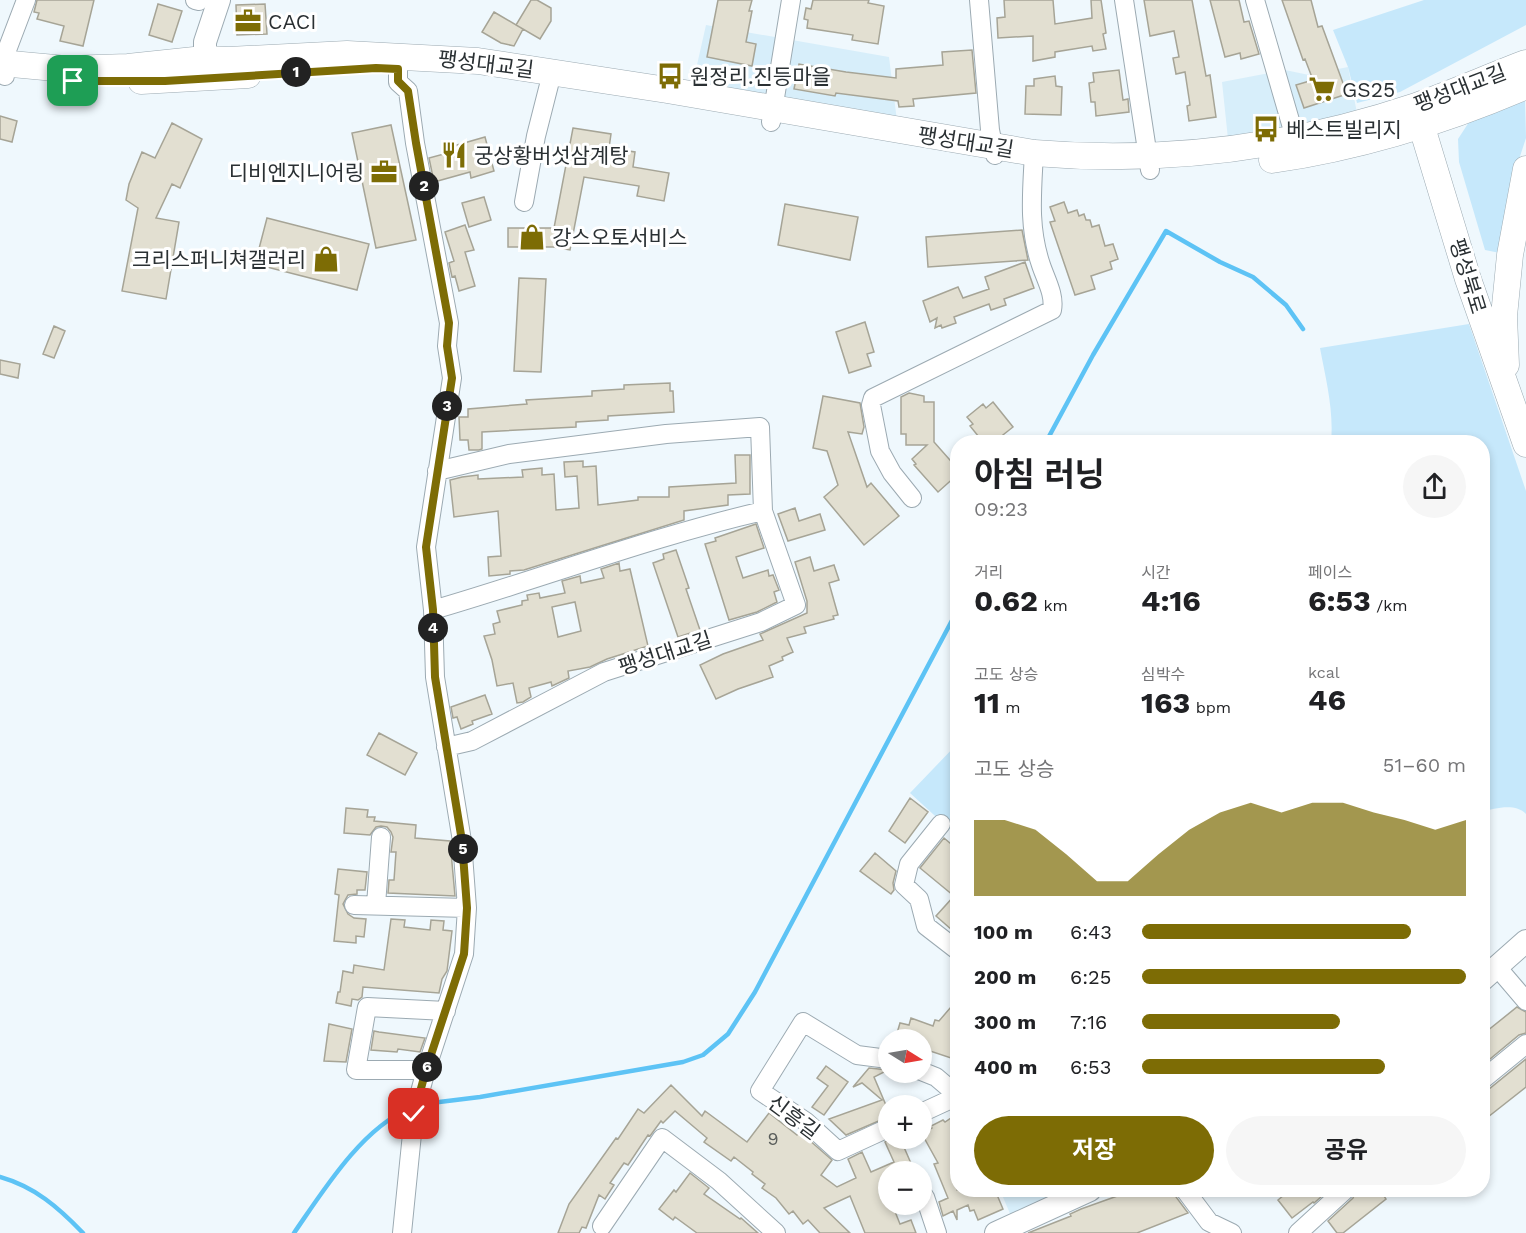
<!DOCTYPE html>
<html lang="ko">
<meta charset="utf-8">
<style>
:root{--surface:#fff;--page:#f6f6f6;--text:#202124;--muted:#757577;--accent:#7d6c05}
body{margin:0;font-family:"Work Sans","Noto Sans KR",sans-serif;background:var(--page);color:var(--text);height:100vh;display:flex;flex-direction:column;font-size:22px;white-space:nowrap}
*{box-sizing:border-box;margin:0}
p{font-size:20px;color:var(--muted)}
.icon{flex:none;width:33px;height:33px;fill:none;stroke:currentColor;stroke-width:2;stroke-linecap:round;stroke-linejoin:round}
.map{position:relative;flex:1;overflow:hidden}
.panel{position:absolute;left:950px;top:435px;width:540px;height:762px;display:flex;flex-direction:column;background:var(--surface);border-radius:24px;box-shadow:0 3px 9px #0003}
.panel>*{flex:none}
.needle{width:39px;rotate:101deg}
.fabs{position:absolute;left:878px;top:1029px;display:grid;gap:12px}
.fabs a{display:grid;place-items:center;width:54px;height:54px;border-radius:50%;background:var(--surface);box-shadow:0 3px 9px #0003;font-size:30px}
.pin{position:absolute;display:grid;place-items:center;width:51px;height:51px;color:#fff;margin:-26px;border-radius:12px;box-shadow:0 3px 9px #0006}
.km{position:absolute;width:30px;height:30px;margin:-15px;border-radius:50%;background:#222;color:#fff;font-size:16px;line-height:30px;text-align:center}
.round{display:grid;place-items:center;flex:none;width:63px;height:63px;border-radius:32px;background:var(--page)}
.headline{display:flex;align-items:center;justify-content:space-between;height:102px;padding:0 24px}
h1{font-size:33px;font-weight:700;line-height:45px}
.metrics{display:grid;grid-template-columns:repeat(3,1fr);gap:9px;height:102px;padding:6px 24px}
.metrics div{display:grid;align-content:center}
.metrics b{font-size:30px;font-weight:700}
.metrics small{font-size:16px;font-weight:400}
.metrics p{font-size:16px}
.chart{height:168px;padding:12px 24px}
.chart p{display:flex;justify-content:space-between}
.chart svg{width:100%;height:108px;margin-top:6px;fill:var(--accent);opacity:.7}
.primary-button{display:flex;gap:12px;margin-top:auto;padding:12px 24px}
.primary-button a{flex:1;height:69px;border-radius:36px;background:var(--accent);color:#fff;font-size:24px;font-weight:700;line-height:69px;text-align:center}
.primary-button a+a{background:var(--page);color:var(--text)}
ul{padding:0 24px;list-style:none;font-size:20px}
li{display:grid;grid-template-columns:96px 72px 1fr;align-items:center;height:45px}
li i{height:15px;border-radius:8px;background:var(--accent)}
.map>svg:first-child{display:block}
</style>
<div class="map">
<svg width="1526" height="1233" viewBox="0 0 1526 1233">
<rect width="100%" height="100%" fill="#eff8fd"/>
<path fill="#d7eefa" d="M706 25 889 57 897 121 692 87Z
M1348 67 1357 113 1228 139 1222 82 1285 70 1309 75Z
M1000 1190H1069L1011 1216Z"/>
<path fill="#c6e8fb" d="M1424 0H1526V25L1400 92 1357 103 1348 67 1333 30Z
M1525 101 1526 138 1508 193 1500 253 1485 250 1459 162 1458 139 1471 119Z
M1469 324 1526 491V814C1516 803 1495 808 1482 812V442H1331C1334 411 1326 380 1320 348Z
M957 744V836L910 793Z"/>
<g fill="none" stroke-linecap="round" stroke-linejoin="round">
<path stroke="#5dc3f5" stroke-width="4.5" d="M1046 442 1093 355 1166 231 1220 262 1253 277 1286 305 1303 329
M423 1104 480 1097 683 1062 703 1055 728 1034 755 992 957 611
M0 1177C35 1187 58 1207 83 1233
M294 1233C323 1191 362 1128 409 1109"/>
</g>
<path fill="#e2dfd1" stroke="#a6a496" stroke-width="1.5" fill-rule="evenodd" d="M37 0H94L83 46 60 41 64 26 37 19 39 13 34 12Z
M531 0H537L551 8V21L540 39 516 25Z
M718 0H752L749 11H752L746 42 756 44 752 66 707 57Z
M813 0H869L868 3 884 6 878 44 852 40 853 35 807 28 808 20 804 19 806 8 811 9Z
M1004 0H1053L1055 24 1092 18 1091 0H1101L1106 33 1103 34 1106 49 1093 51 1092 46 1055 52V57L1033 61V36L998 38 997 18 1005 17Z
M1144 0H1192L1206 76 1210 75 1216 117 1189 121 1187 106 1190 105 1185 72 1176 74 1173 58 1179 57 1174 31 1150 36Z
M1210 0H1239L1244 22 1249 21 1259 54 1241 59 1240 53 1225 57Z
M1282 0H1311L1318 27 1322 26 1347 94 1304 108 1296 85 1313 80 1305 59 1303 60Z
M158 4 182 11 172 42 149 35Z
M265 4 267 34 237 35 236 5Z
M494 12 523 29 514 46 501 43 482 32Z
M972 50 976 93 913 99 914 106 899 107 898 101 836 93 835 96 794 89 799 64 846 72 896 78V69L943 65 942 52Z
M1119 70 1123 100 1128 99 1129 112 1096 116 1095 102H1091L1089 83 1094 82 1093 73Z
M1055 76 1056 86 1062 87 1061 115 1025 114 1026 86H1034V79Z
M0 116 17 121 12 142 0 139Z
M172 123 202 139 180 188 172 184 156 218 179 222 166 299 122 291 138 208 126 200 129 184 142 152 155 158Z
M391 125 416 240 376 248 352 133Z
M573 128 611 134 609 148 635 152 633 167 669 173 664 201 637 196 639 186 584 177 570 250 553 247H508V228H554Z
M485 137 494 171 471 178 470 172 434 182 429 158 444 154 443 149Z
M484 197 491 220 469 227 462 203Z
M1064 202 1068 213 1077 210 1079 216 1084 214 1086 220H1090L1092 227 1099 225 1105 246 1113 244 1118 259 1110 262 1112 269 1091 276 1095 289 1075 295 1050 222 1055 221 1050 207Z
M785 204 858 217 850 260 778 245Z
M267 218 369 244 357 290 255 264Z
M465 225 474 250 465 252 475 286 459 291 455 276 452 277 449 263 454 261 445 232Z
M1022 230 1028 260 928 267 926 237Z
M1025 262 1034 288 1004 299 1006 305 991 310 989 304 954 317 956 323 942 328 941 325 935 328 937 318 930 322 923 301 958 287 963 298 989 289 985 277Z
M519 278 546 279 541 372 514 371Z
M865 322 874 352 867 354 871 366 849 373 836 332Z
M54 326 65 331 54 358 43 354Z
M0 360 20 364 18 378 0 374Z
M670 383V391H673L674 412 608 416V420L576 422V427L482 432V449L479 450H469L468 440H460L459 417H468V409L527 404 526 400 592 396V391L624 389V385Z
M909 393 924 396V402H934V442L957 468V475L938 492 914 465 916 464 912 459 927 445H906V434H901V397Z
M823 396 860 403 864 427 862 434 848 432 867 487 871 483 899 516 864 545 824 497 838 485 827 451 813 448Z
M993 402 1013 427 994 442H983L970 426 973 424 967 417 983 404 986 408Z
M735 455H750V494L728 495V505L684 511V520L524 570 510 571V574L489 576 488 557 501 556 498 511 454 517 450 480 462 477 478 475V479L523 477 522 470 542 468V475L554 474 556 510 579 508 577 476 565 477 564 462 583 461V467L596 466 598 505 638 500V497H669V487L736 483Z
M795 508 799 521 820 514 825 530 788 541 778 514Z
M756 524 764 548 736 557 743 578 768 570 769 576 773 575 779 590 774 592 777 602 757 612 729 620 705 544 716 541 715 538Z
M676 550 689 588 686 589 700 630 678 637 653 563 664 559 663 554Z
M810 557 814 571 834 565 839 580 829 583 838 615 833 616 834 619 804 627 806 633 787 638 793 652 782 657 783 660 769 666 773 677 738 689 716 699 700 665 723 654 763 640 760 634 807 613V601L795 562Z
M619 563 620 571 630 569 648 646 607 659 590 667 568 671 569 678 552 686 551 682 529 688 531 697 523 702 517 703 513 683 497 686 492 660 484 636 495 634 493 624 500 622 497 611 522 605V601L528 600 527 595 539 593 540 598 565 593 562 581 580 576 581 583 604 578 601 569ZM575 602 581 631 558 637 552 607Z
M485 695 492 714 472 721 473 724 461 729 457 717 453 718 451 707Z
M379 733 417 753 405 775 367 755Z
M910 798 928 812 905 843 889 831Z
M346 808 368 810 367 817H375L374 821 416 825 415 838 450 841 455 896 388 893 389 880H394L396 852H391L393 837 391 832 387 827 381 826 376 827 370 835 344 833Z
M944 838 957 849V924L952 930 936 916 954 896 920 868Z
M875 853 896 871 893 883 894 890 891 894 860 871Z
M338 869 367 872 365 890H357V894L348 895 343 904 348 914 354 918 366 919 364 937 356 936V943L334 941 339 895 335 894Z
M391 919 405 920 404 927 430 930 431 920 444 921 443 930 452 931 447 971 442 979 439 993 363 987 362 997 358 1000 352 999 351 1006 336 1003 338 992H340L343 971 353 973 354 965 384 970Z
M957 1000V1060L921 1048V1040H895L900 1023 909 1025 911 1018 933 1026 935 1020 939 1021Z
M1517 1007 1526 1012V1033L1519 1035 1484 1064 1482 1062V1035Z
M329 1024 352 1029 346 1062 324 1061Z
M374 1031 379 1032 425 1038 420 1052 398 1049 397 1052 371 1050Z
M1526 1059V1087L1488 1117 1482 1109V1091L1489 1089Z
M826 1066 848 1082 824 1115 812 1107 828 1086 817 1078Z
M869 1068 888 1070 874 1077 888 1110V1117L846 1135 829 1119 882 1100 862 1083 853 1087Z
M671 1085 702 1116 705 1111 747 1142 769 1113 797 1135 800 1132 832 1160 821 1175 837 1187 856 1178 848 1159 862 1152 871 1172 894 1162 885 1142 892 1138H900L913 1168 906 1172H888V1179L883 1181 888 1194V1204H892L900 1224 911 1220 916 1233H865L850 1196 824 1208 850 1233H820L808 1220 803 1224 793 1211 789 1214 776 1198 762 1188 765 1184 752 1174 753 1172 734 1157 731 1161 704 1142 707 1138 675 1111 663 1123 661 1121 650 1136 648 1135 628 1165 624 1163 610 1183 614 1185 605 1199 599 1195 586 1228 582 1227 579 1233H558L569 1204 616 1138 618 1139 638 1109 644 1113Z
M957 1114V1190H995L1003 1209 978 1220 974 1210 970 1211 968 1205 957 1210V1220L953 1211 943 1216 939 1202 948 1198 934 1164 938 1163 922 1134 932 1128 931 1126 943 1120 945 1122Z
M690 1173 709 1188 704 1194 740 1219 741 1218 758 1233H697L675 1217 673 1220 659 1209 674 1190 676 1192Z
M1134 1190H1174L1176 1197 1188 1213 1137 1233H1028L1071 1216 1070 1214 1081 1209Z
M1280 1190H1329L1314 1203 1313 1202 1292 1218 1278 1200 1284 1195Z
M1356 1190H1392L1384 1196 1386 1199 1343 1233H1337L1328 1221 1353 1198Z"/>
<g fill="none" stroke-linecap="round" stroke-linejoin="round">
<g stroke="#9caab2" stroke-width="20">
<path id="minor" d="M195 0 199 1
M979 0 990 130 995 155
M1124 0 1150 170
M1255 0 1298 148
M398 56V82L408 91 415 143 449 323 447 346 452 378 426 547 433 610 435 677 462 841 467 908 464 954 426 1070 414 1114 402 1233
M5 76 7 50 26 0
M771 122 791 0
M524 202 536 136 552 73
M437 471 509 454 666 434 760 427 763 511 796 605 761 622 604 672 472 741 446 747
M912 498 892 473 880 451 871 405 873 398 1052 310C1055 295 1046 280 1041 265 1028 227 1032 192 1034 153
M433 610C543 578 651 537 763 511
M941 824 909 864 904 885 919 899 926 926 957 950
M354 905 467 908
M376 905 381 837
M1497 967 1526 1001
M888 1059 857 1055 803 1022 760 1091 805 1121 838 1151 888 1128
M426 1070H356L367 1007 446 1011
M921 1071 936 1077 956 1094
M1482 1080 1526 1044
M921 1113 947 1101 957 1094
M1185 1190 1209 1222 1232 1233
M925 1197 937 1233
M602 1226 662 1138 719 1181 776 1233
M1298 1233 1345 1190"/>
</g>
<g stroke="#9caab2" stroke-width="24">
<path id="tertiary" d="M205 77V42L219 0
M1482 980 1526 941
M996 1233 1090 1190"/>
</g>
<g stroke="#9caab2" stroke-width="27">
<path id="secondary" d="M0 63 66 69 128 67 204 59 229 60 347 54 478 61 667 90 1034 153C1165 164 1291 148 1416 106 1453 93 1489 77 1526 63
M141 81 248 75
M1417 111 1468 279 1526 444
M1272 160C1360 147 1445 121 1526 86
M1506 365 1504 316 1510 255 1526 169"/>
</g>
<use href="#minor" stroke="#fff" stroke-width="18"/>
<use href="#tertiary" stroke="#fff" stroke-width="22"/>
<use href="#secondary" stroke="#fff" stroke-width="26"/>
</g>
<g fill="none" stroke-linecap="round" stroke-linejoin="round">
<g stroke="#fff" stroke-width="12">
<path id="route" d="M73 81H165L376 68 398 69V81L408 91 416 143 449 323 447 346 452 378 426 547 433 610 435 677 462 841 467 908 464 954 426 1070 414 1114"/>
</g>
<use href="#route" stroke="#7d6c05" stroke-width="8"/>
</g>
<defs>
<g id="office-bare" transform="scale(2.07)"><path d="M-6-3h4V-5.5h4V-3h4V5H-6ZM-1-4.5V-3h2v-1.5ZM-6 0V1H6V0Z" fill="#7d6c05" stroke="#fff" stroke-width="2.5" paint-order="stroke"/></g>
<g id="bus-bare" transform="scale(2.07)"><path d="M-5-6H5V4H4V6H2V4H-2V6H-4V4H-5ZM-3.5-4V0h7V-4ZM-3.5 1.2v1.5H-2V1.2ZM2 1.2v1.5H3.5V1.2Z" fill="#7d6c05" stroke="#fff" stroke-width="2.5" paint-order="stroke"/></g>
<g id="supermarket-bare" transform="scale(2.07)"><path d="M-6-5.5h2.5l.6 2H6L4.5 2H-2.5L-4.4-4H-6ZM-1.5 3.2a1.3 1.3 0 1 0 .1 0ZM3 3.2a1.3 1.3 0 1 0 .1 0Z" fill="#7d6c05" stroke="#fff" stroke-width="2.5" paint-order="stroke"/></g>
<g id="restaurant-bare" transform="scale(2.07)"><path d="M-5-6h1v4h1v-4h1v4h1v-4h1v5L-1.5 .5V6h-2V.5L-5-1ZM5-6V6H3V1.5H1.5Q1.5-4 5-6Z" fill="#7d6c05" stroke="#fff" stroke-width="2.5" paint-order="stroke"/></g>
<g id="shop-bare" transform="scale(2.07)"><path d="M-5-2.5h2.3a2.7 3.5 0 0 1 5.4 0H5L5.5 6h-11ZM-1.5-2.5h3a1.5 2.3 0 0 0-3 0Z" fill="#7d6c05" stroke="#fff" stroke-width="2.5" paint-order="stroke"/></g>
</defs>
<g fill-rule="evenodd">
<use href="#office-bare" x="248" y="21"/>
<use href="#bus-bare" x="670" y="76"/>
<use href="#supermarket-bare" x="1322" y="89"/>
<use href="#bus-bare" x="1266" y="129"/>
<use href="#restaurant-bare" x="454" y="155"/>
<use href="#office-bare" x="384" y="172"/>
<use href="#shop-bare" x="532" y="237"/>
<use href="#shop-bare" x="326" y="259"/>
</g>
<g text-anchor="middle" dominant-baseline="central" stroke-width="6" stroke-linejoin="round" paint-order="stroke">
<g font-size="18" fill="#585c5a">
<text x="773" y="1138">9</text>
</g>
<g font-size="21" fill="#2a3033" stroke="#fff" text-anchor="start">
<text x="268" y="21">CACI</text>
<text x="690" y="76">원정리.진등마을</text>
<text x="1342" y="89">GS25</text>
<text x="1286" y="129">베스트빌리지</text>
<text x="474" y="155">궁상황버섯삼계탕</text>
<text x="364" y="172" text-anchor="end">디비엔지니어링</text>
<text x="552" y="237">강스오토서비스</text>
<text x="306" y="259" text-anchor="end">크리스퍼니쳐갤러리</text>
</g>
<g font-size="21" fill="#2a3033" stroke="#fff">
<text transform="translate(486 64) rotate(7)">팽성대교길</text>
<text transform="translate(1460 88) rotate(-21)">팽성대교길</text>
<text transform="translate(966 142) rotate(9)">팽성대교길</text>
<text transform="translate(1468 276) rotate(73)">팽성북로</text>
<text transform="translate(665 653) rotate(-18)">팽성대교길</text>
<text transform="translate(794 1117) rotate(37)">신흥길</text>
</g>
</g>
</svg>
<div class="fabs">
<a><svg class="needle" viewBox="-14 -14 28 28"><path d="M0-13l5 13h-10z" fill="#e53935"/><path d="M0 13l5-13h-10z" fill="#757577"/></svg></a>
<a>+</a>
<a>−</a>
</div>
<div class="pin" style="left:73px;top:81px;background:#1e9e55"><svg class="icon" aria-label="arrive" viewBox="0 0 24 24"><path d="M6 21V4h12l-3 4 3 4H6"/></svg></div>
<div class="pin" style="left:414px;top:1114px;background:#d93025"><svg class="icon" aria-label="check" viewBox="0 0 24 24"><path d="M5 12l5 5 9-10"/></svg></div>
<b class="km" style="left:296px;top:72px">1</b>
<b class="km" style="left:424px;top:186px">2</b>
<b class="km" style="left:447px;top:406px">3</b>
<b class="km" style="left:433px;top:628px">4</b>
<b class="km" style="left:463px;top:849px">5</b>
<b class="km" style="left:427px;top:1067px">6</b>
<section class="panel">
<div class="headline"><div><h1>아침 러닝</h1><p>09:23</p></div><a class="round"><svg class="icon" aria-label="share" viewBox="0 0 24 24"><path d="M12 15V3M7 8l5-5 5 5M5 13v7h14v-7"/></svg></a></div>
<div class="metrics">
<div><p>거리</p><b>0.62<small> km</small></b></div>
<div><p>시간</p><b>4:16</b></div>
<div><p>페이스</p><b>6:53<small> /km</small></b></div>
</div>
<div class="metrics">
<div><p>고도 상승</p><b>11<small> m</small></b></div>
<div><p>심박수</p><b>163<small> bpm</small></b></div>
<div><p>kcal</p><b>46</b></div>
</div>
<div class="chart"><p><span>고도 상승</span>51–60 m</p>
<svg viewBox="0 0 160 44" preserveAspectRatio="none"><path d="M0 44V13L10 13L20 17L30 27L40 38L50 38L60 27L70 17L80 10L90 6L100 10L110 6L120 6L130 10L140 13L150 17L160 13V44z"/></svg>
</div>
<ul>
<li><b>100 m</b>6:43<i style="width:83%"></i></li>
<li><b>200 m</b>6:25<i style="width:100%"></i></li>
<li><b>300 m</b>7:16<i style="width:61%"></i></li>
<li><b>400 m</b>6:53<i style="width:75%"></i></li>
</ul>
<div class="primary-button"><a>저장</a><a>공유</a></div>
</section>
</div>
